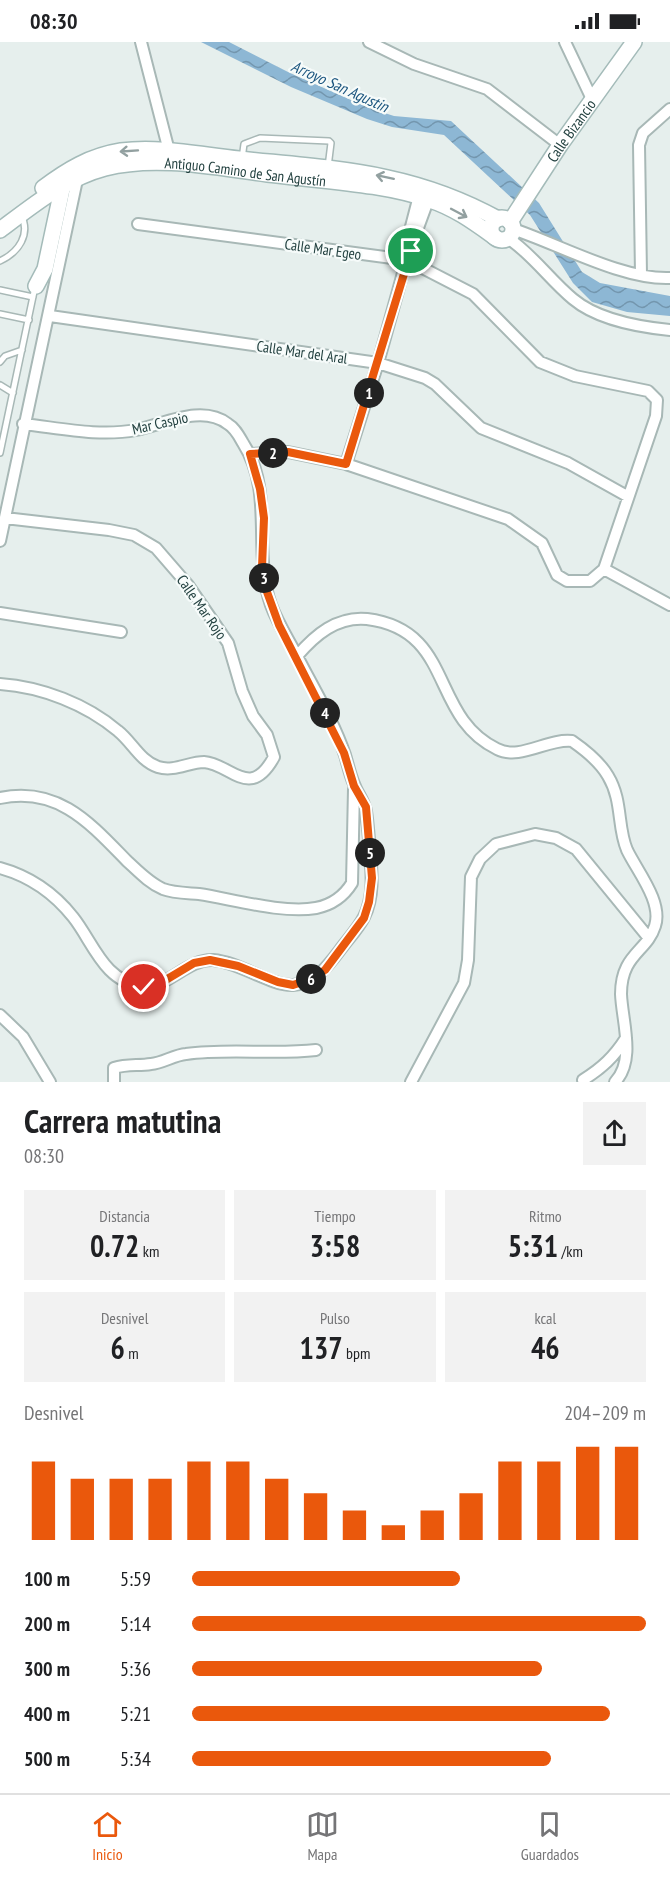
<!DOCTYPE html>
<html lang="es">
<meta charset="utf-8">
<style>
:root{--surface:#fff;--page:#f2f2f2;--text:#202124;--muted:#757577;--line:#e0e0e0;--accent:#ea580c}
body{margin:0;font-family:"PT Sans Narrow",sans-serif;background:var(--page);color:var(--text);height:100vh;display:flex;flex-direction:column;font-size:22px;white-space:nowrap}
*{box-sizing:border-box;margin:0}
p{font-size:20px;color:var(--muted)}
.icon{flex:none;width:33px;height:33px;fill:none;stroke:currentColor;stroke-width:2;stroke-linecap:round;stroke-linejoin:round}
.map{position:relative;height:1040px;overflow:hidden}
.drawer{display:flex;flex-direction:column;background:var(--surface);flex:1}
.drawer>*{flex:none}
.pin{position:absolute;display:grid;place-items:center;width:51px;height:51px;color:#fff;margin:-26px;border:3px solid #fff;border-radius:50%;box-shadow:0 2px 6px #0007}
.km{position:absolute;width:30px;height:30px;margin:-15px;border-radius:50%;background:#222;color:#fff;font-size:16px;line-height:30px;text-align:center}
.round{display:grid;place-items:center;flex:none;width:63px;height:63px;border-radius:0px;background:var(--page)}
.summary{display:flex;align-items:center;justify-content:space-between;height:102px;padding:0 24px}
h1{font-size:33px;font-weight:800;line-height:45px}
.metrics{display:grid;grid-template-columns:repeat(3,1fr);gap:9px;height:102px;padding:6px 24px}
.metrics div{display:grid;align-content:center;border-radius:0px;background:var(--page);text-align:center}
.metrics b{font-size:30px;font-weight:800}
.metrics small{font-size:16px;font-weight:400}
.metrics p{font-size:16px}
.chart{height:168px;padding:12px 24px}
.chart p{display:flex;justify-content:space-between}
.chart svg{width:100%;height:108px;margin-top:6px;stroke:var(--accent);stroke-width:6}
ul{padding:0 24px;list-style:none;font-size:20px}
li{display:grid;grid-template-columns:96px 72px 1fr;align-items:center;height:45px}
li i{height:15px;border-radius:8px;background:var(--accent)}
.status{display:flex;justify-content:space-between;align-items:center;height:42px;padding:0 30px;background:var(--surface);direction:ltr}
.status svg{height:16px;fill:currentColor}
.tabs{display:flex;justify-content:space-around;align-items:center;height:84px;border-top:2px solid var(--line);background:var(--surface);font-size:16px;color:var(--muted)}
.tabs a{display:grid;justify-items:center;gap:3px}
.tabs .current{color:var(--accent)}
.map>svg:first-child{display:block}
</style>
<div class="status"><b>08:30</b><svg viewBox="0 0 49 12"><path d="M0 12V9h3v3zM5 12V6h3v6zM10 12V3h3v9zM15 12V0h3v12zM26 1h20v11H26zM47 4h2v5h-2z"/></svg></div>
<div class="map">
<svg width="670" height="1040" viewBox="0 0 670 1040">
<defs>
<pattern id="water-waves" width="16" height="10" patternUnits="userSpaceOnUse" patternTransform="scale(1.5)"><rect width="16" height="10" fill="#8db7d4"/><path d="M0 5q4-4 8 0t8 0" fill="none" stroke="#7396ae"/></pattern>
</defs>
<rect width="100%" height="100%" fill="#e6efed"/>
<path fill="url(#water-waves)" d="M201 0H229L290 31 369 66 394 74 451 79 539 161 582 230 600 241 670 254V274L627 270 592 260 573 241 530 173 444 93 392 85 367 77 291 45Z"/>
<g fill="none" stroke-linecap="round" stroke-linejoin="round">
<g stroke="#a8b8b6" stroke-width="8">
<path id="lane" d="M242 117 244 102 260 96 329 99 331 101 328 125
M0 219C19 210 31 192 21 173
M0 248 33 255
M0 272 29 278
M0 320 5 314 22 308
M0 343 13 351
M0 411 35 245"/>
</g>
<g stroke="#a8b8b6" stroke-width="14">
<path id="street" d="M141 0 169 109
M369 0 414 22 487 47 560 103
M565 0 592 57
M138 182 407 218 473 252 540 320 575 334 648 349 657 358 656 374 604 527 590 539H567L557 533 542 501 508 477 346 422 288 410 250 412
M513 187C558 202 623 238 670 236
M508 196C533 213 550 238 573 257 598 278 639 285 670 288
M408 213 407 200 420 150
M641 232 639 103 643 91 670 67
M50 274 378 321 425 336 435 342 481 386 568 421 627 454
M346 422 378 321 408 213 430 153
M0 499 78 133
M604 527 670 563
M0 571 121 590
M297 614C315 593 337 574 367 577 455 588 429 674 497 707 520 719 548 696 572 699 585 708 600 720 608 734 623 759 617 785 627 808 637 829 663 860 655 884 647 910 621 912 621 952 622 979 636 1018 615 1040
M0 642C42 645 86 662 118 689 132 700 140 719 158 725 174 730 189 720 204 720 231 722 250 759 274 715L267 693 253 674 242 649 228 601 188 543 156 506 134 493 109 488 5 476
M0 756C58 744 90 781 127 819 138 829 149 841 163 847 173 851 188 851 199 852 232 857 283 872 316 866 331 863 344 854 352 841L354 747
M0 826C29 834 54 851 73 875 93 900 104 940 142 944 168 947 186 917 213 918 240 920 270 944 293 943 317 941 330 921 343 904 350 895 359 885 364 875 374 855 372 832 370 811 369 797 368 782 366 769 364 759 357 751 354 742 350 733 348 723 345 713 334 680 314 647 298 616 289 598 278 582 271 563 252 510 275 451 243 401 239 394 235 386 228 382 202 362 165 382 136 388 99 395 60 386 23 382
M0 973 23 995 50 1040
M583 1038C602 1026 614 1015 626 996
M114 1040V1026C127 1022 138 1024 151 1022 163 1021 174 1013 186 1012 229 1006 273 1013 316 1008
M411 1040 464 941 468 918 471 835 480 817 496 802 535 792 556 796 576 807 648 895"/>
</g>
<g stroke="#a4bbb9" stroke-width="18">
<g id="secondary">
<path d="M43 146C67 128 90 114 121 109 159 104 200 113 239 117 335 127 411 129 498 177"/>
<circle cx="502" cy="187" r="11"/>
<path id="s1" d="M510 180 560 103 634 0"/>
<path id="s2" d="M0 188C32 164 66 136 105 126 160 112 222 127 277 133 324 139 386 142 430 158 455 166 475 181 496 196"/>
<path d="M36 244 45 227 64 138"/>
</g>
</g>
<use href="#lane" stroke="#fff" stroke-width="5"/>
<use href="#street" stroke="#fff" stroke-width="10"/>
<use href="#secondary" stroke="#fff" stroke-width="15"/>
</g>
<defs><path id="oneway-shaft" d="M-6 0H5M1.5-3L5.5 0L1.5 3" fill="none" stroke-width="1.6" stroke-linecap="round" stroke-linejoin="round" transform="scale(1.5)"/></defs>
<g stroke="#92a0a0">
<use href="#oneway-shaft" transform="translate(129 109) rotate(176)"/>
<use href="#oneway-shaft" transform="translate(385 135) rotate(-168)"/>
<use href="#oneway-shaft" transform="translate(459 171) rotate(28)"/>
</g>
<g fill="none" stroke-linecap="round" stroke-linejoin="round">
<g stroke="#fff" stroke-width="12">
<path id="route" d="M144 945 159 942 194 921 210 918 238 924 278 940 293 943 311 937 325 928 364 876 369 860 372 836 366 765 354 744 344 711 279 583 267 550 262 525 264 476 260 447 250 412 288 410 346 422 411 209"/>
</g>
<use href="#route" stroke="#ea580c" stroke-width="8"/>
</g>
<g text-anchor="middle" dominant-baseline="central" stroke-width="4.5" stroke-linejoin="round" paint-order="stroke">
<g font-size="15" fill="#244241" stroke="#f6fbfa">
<text stroke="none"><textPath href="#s1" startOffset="110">Calle Bizancio</textPath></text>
<text stroke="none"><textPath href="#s2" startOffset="264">Antiguo Camino de San Agustín</textPath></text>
<text transform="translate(323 207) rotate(8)">Calle Mar Egeo</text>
<text transform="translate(302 310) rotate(8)">Calle Mar del Aral</text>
<text transform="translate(160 381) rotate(-13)">Mar Caspio</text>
<text transform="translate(202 565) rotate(55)">Calle Mar Rojo</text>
</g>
<g font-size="16" font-style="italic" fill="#1c567f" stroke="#f6fbfa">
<text transform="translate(340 44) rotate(24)">Arroyo San Agustin</text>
</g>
</g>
</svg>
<div class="pin" style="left:411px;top:209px;background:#1e9e55"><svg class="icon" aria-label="arrive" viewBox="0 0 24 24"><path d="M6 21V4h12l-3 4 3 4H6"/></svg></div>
<div class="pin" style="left:144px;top:945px;background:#d93025"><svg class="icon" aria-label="check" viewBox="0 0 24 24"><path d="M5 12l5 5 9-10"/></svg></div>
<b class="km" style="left:369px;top:351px">1</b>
<b class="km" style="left:273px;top:411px">2</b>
<b class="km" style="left:264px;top:536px">3</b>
<b class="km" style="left:325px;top:671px">4</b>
<b class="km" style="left:370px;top:811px">5</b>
<b class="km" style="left:311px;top:937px">6</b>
</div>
<section class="drawer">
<div class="summary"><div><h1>Carrera matutina</h1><p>08:30</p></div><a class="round"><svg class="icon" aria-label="share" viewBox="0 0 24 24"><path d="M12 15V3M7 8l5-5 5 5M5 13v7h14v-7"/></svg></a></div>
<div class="metrics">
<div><p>Distancia</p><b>0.72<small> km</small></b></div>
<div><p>Tiempo</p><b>3:58</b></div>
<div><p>Ritmo</p><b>5:31<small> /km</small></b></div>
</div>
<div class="metrics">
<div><p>Desnivel</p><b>6<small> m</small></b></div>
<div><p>Pulso</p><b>137<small> bpm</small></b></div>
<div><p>kcal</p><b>46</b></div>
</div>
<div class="chart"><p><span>Desnivel</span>204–209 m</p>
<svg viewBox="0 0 160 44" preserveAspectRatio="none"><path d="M5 44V12M15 44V19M25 44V19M35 44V19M45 44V12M55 44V12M65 44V19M75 44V25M85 44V32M95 44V38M105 44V32M115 44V25M125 44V12M135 44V12M145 44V6M155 44V6"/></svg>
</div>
<ul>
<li><b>100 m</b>5:59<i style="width:59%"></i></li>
<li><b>200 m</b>5:14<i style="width:100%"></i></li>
<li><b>300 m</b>5:36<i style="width:77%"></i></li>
<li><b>400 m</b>5:21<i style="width:92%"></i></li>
<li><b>500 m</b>5:34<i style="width:79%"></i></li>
</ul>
</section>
<nav class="tabs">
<a class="current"><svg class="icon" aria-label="home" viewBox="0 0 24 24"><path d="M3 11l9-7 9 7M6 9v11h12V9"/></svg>Inicio</a>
<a><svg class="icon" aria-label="map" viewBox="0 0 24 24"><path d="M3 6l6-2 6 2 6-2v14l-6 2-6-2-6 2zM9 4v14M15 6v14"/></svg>Mapa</a>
<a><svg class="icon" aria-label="saved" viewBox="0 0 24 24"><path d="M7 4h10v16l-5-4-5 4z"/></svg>Guardados</a>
</nav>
